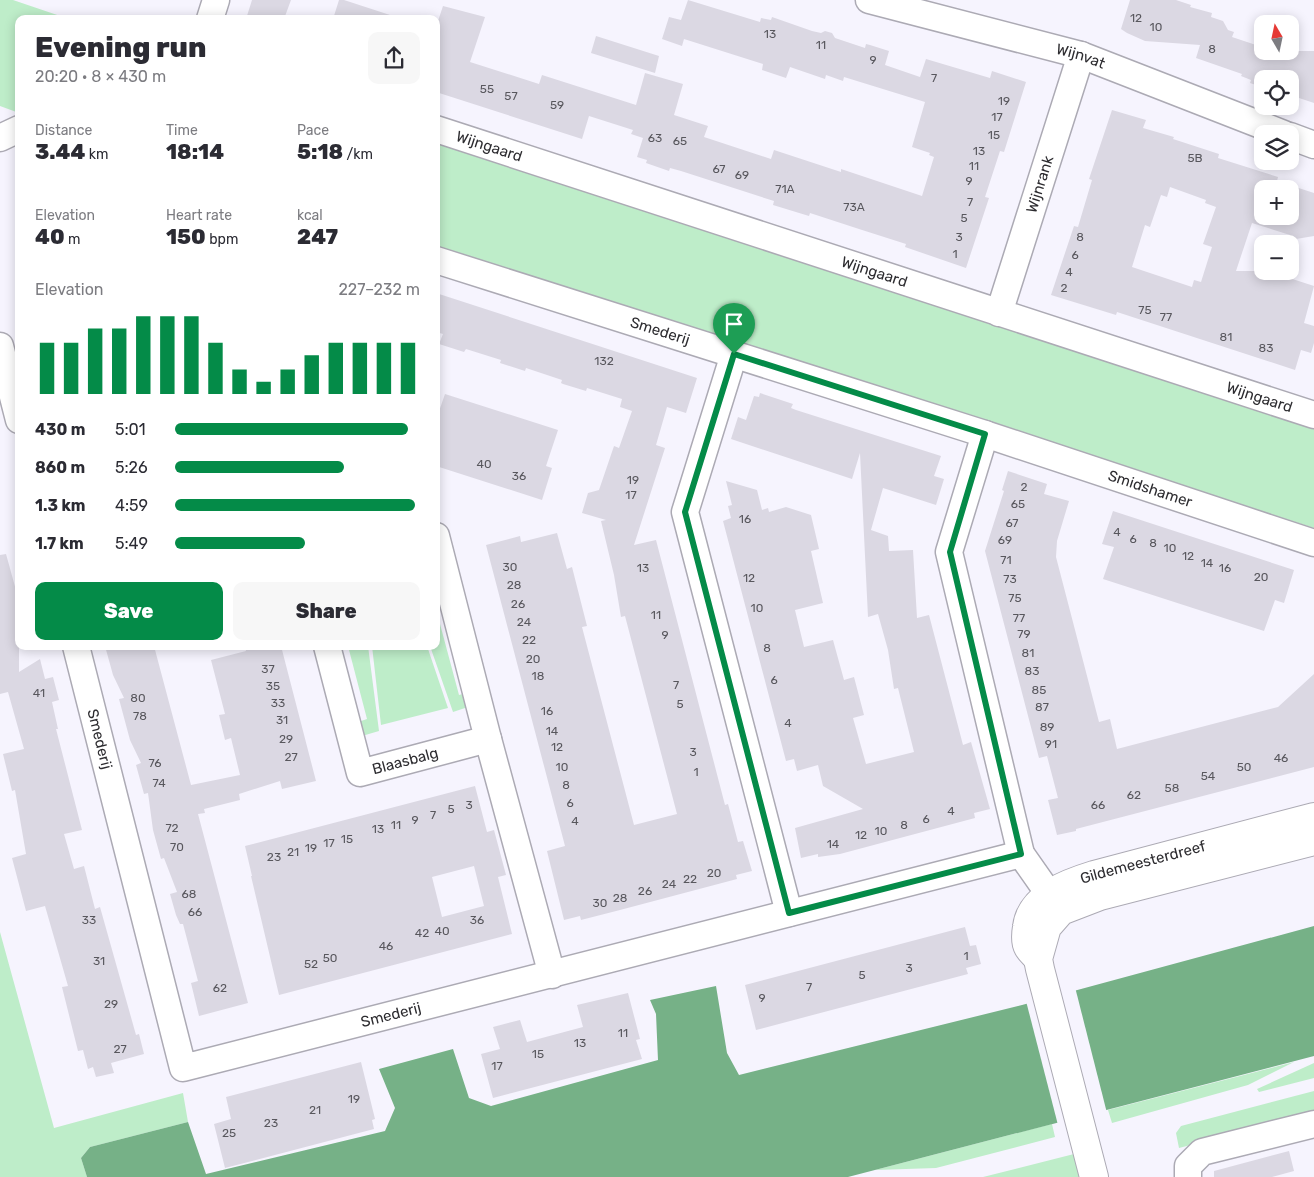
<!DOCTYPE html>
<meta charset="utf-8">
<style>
:root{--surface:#fff;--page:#f7f7f7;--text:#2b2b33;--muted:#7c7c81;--accent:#048b48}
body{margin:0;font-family:Rubik,sans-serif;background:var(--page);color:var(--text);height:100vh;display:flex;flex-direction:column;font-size:19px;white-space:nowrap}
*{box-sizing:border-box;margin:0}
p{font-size:16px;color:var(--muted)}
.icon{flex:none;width:28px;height:28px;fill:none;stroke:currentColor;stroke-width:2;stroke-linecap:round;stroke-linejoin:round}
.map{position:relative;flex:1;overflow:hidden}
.side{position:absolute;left:15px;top:15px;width:425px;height:635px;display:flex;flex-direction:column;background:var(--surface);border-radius:10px;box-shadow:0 2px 12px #0003}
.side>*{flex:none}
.needle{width:32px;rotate:351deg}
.tools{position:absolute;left:1254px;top:15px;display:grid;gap:10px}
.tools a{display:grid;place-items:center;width:45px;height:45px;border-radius:10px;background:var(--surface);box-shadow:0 2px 12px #0003;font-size:25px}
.pin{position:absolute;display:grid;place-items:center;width:42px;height:42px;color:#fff;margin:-51px -21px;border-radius:50% 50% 50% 0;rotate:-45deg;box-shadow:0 0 5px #0007}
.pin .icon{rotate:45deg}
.round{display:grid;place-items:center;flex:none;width:52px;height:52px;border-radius:10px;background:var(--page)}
.headline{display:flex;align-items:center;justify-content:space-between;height:85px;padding:0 20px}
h1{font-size:28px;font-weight:800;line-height:38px}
.metrics{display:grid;grid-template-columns:repeat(3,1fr);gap:8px;height:85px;padding:5px 20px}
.metrics div{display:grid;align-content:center}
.metrics b{font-size:21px;font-weight:800}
.metrics small{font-size:14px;font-weight:400}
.metrics p{font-size:14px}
.chart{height:140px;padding:10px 20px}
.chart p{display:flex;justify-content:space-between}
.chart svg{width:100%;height:90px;margin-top:5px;stroke:var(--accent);stroke-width:6}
.button{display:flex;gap:10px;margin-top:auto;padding:10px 20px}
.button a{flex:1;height:58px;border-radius:10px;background:var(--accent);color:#fff;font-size:20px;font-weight:800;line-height:58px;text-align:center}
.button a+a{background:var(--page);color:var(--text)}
ul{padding:0 20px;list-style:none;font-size:16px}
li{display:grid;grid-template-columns:80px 60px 1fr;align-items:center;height:38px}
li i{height:12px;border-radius:6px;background:var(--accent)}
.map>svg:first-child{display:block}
</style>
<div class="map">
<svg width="1314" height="1177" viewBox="0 0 1314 1177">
<rect width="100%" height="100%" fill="#f6f4fe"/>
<path fill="#beedc9" d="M0 0H13L69 19H19V113L0 106Z
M436 143 1314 427V528L436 247Z
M436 609 459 695 467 693 471 706 453 712 430 646H436Z
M348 646H368L379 731 362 736 358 722 367 719Z
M372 646H427L448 708 381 725Z
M0 932 54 1128 183 1093 188 1122 90 1147 81 1158 87 1177H0Z
M1294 1062 1248 1085 1112 1123 1108 1110Z
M1314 1063V1078L1259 1092 1257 1089Z
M1314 1091V1113L1179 1148 1176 1133 1181 1126Z
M1052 1124 1055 1137 936 1168 875 1170Z
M1074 1154 1080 1177H983Z"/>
<path fill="#76b187" d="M1314 926V1056L848 1177H87L81 1158 90 1147 188 1122 206 1174 385 1131 395 1108 379 1069 453 1049 469 1098 491 1106 658 1060 656 1014 650 1000 716 986 727 1053 739 1075 1022 1005Z"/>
<path fill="#f6f4fe" d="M1075 987 1107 1113 1058 1125 1026 1001Z"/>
<path fill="#dbd8e3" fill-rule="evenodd" d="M252 0H291L284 19H246Z
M339 0H344L390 15 389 19H333Z
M688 0 760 22 761 18 771 20 772 17 812 31 821 33 825 31 832 33 835 38 865 48 866 44 870 45 889 51 885 65 920 77 926 59 990 78 992 71 1026 82 1004 152 1000 151 985 197 989 198 966 268 905 247 906 244 859 229 810 213 809 216 773 205 774 201 681 171 670 168 669 171 646 163 647 160 637 157 643 138 631 134 633 130 589 116 582 139 436 92V27L443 6 485 17 470 62 539 84 542 75 636 105 645 73 683 84 674 115 708 126 704 137 771 159 774 150 841 172V169L922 196 934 157 929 155 930 153 912 147 925 102 844 77 843 81 826 75 825 79 790 67 786 78 762 70 763 64 684 39 682 46 662 39 669 17 681 20Z
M1130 0H1176L1191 5 1190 7 1212 13 1211 17 1223 21 1228 30 1234 32 1232 37 1262 47V51H1314V103L1290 95V79H1262V87L1250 83 1251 80 1241 76 1242 74 1196 58 1200 45 1145 41 1127 33 1121 29Z
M596 36 659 56 655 73 591 53Z
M1112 110 1146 120 1143 128 1174 137 1173 139 1219 154 1218 158 1278 177 1277 181 1314 193V236L1290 240V235L1252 223 1236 271H1268L1314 286 1304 323 1314 326V343L1311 353 1301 350 1295 370 1117 312 1116 315 1051 295 1074 226 1078 227 1092 180 1089 179ZM1170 187 1206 200 1205 203 1216 207 1203 244 1212 247 1201 282 1194 280 1192 287 1132 267 1145 225 1150 227 1161 195 1167 197ZM1262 189H1290V216H1262Z
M436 293 697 378 686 413 667 407 656 445 665 448 634 545 656 540 725 805 728 804 738 842 743 841 752 871 736 875 737 879 620 910 581 920 580 916 564 920 547 851 565 846 486 545 520 536 521 542 557 533 567 569 572 567 587 626 582 627 634 825 677 814 625 616 621 617 614 575 601 521 606 520 582 513 588 493 599 490 614 446 619 448 632 411 620 407 622 399 587 388 586 391 563 384 561 383 562 380 526 368 525 371 500 363 501 360 466 349 464 352 439 344 443 334 436 332Z
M760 393 793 404 791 408 796 410 941 456 934 476 944 479 936 505 883 488 871 530 888 536 889 551 913 550 917 618 929 615 963 745 971 742 990 809 974 813 975 818 840 854 818 857V854L801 858 795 828 863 809 823 786 818 765 797 771 794 759 786 761 723 521 731 518 728 506 732 505 726 481 757 490 762 510 768 508 769 512 786 507 811 515 819 549 811 551 823 603 795 610 804 647 833 640 844 680 854 677 864 715 853 718 866 764 914 752 898 688 894 689 888 650 878 614 868 617 860 453 852 479 731 439 738 417 746 420 754 396 759 397Z
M445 394 558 430 546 466 552 468 542 500 436 466V420Z
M1008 471 1047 484 1044 494 1069 501 1057 541 1056 557 1099 722 1110 719 1117 749 1278 707 1314 674V767L1076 829V831L1057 835 1048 800 1058 798 1047 756 1039 758 985 551 1004 491 1002 490Z
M1113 511 1294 570 1284 603 1275 600 1264 631 1103 579 1114 547 1102 544Z
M6 554 19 601V672L40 659 45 679 53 677 59 700 52 702 58 729H56L82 830 64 834 74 869 84 866 95 909 100 907 136 1035 139 1034 144 1054 111 1063 114 1073 96 1077 93 1067 88 1069 83 1050 78 1051 62 987 68 986 45 906 26 911 12 858 26 854 15 790 12 791 3 754 24 749 8 692 0 694V555Z
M105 646H154L191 785 240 775 231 738 225 740 219 715 225 714 211 660 246 651 245 646H281L316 781 282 789 280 781 239 794 240 800 204 809 205 813 198 814 248 1003 199 1016 191 983 198 981 183 924H180L176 915 170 894 177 892 164 858 161 859 153 830 148 793 144 794 136 765 141 763 130 740 119 699 124 698 113 675Z
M475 786 487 832 494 830 506 875 498 877 512 934 279 995 251 876H252L245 846ZM474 866 484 906 442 917 432 877Z
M965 927 970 946 976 945 981 964 966 968 968 974 756 1030 745 985Z
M628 993 640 1039 636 1040 642 1059 493 1098 481 1054 500 1049 493 1027 520 1020 527 1042 583 1027 577 1005Z
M361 1062 375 1119 372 1120 374 1129 225 1168 214 1124 231 1119 226 1097Z
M1289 1151 1294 1171 1272 1177H1214V1171Z"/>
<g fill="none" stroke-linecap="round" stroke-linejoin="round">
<g stroke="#acaab4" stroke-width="29">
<g id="street">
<path id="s1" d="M869 0 1081 55 1284 134"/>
<path d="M210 19 216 0"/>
<path id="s2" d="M436 129 1314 415"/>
<path d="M1290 136 1314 145"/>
<path d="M0 138 19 129"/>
<path id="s3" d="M436 260 985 434 949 552 1021 854 1061 911"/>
<path id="s4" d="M999 313 1081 55"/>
<path d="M0 346 19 420"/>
<path d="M734 354 685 512 789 913"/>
<path id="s5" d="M985 434 1314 543"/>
<path id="s6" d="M76 646 183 1068 1021 854"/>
<path id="s7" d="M327 646 360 773 488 739 436 536"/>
<path d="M488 739 552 975"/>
<path d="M1188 1177V1166L1202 1152 1314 1124"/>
</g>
</g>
<g stroke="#acaab4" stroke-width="30">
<g id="secondary">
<path id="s8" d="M1038 959C1035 955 1030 951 1028 947 1025 942 1026 933 1027 927 1031 896 1068 883 1094 875L1314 817"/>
<path d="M1094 1177 1040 969 1038 959 1047 927 1061 911 1100 896 1314 841"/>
</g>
</g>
<use href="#street" stroke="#fff" stroke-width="26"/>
<use href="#secondary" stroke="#fff" stroke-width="28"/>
</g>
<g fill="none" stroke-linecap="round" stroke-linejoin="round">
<g stroke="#fff" stroke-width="10">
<path id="route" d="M734 354 985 434 950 552 1021 854 789 913 685 512Z"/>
</g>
<use href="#route" stroke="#048b48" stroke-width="6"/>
</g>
<g text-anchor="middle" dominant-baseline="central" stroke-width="4" stroke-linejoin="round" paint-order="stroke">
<g font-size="12" fill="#58575d">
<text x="1136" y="18">12</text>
<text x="1156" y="27">10</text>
<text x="770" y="34">13</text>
<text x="821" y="45">11</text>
<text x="1212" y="49">8</text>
<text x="873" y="60">9</text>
<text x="934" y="78">7</text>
<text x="487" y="89">55</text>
<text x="511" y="96">57</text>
<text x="1004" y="101">19</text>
<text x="557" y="105">59</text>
<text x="997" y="117">17</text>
<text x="994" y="135">15</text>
<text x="655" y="138">63</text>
<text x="680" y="141">65</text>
<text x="979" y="151">13</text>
<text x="1195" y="158">5B</text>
<text x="974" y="166">11</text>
<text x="719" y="169">67</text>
<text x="742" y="175">69</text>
<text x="969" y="181">9</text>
<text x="785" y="189">71A</text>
<text x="970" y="202">7</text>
<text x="854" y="207">73A</text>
<text x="964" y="218">5</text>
<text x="959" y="237">3</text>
<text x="1080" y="237">8</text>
<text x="955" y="254">1</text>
<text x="1075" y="255">6</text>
<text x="1069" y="272">4</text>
<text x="1064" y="288">2</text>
<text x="1145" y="310">75</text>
<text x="1166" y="317">77</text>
<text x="1226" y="337">81</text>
<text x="1266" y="348">83</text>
<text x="604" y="361">132</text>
<text x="484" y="464">40</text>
<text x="519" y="476">36</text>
<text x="633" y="480">19</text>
<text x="1024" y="487">2</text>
<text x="631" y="495">17</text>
<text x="1018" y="504">65</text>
<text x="745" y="519">16</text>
<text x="1012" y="523">67</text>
<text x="1117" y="532">4</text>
<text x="1133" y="539">6</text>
<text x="1005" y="540">69</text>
<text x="1153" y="543">8</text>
<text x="1170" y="548">10</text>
<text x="1188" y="556">12</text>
<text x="1006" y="560">71</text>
<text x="1207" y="563">14</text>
<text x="510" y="567">30</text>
<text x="643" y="568">13</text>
<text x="1225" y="568">16</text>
<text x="1261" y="577">20</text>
<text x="749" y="578">12</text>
<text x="1010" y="579">73</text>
<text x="514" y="585">28</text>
<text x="1015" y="598">75</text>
<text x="518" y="604">26</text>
<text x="757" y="608">10</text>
<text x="656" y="615">11</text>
<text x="1019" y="618">77</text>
<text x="524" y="622">24</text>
<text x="1024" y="634">79</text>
<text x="665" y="635">9</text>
<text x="529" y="640">22</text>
<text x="767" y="648">8</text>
<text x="1028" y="653">81</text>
<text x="533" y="659">20</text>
<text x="268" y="669">37</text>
<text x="1032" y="671">83</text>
<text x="538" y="676">18</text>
<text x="774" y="680">6</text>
<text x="676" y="685">7</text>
<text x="273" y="686">35</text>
<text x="1039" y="690">85</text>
<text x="39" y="693">41</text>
<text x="138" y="698">80</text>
<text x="278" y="703">33</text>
<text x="680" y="704">5</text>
<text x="1042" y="707">87</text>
<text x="547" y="711">16</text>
<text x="140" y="716">78</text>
<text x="282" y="720">31</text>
<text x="788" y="723">4</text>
<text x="1047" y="727">89</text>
<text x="552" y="731">14</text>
<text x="286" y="739">29</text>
<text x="1051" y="744">91</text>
<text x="557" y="747">12</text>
<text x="693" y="752">3</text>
<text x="291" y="757">27</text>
<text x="1281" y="758">46</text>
<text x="155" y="763">76</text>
<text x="562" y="767">10</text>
<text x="1244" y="767">50</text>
<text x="696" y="772">1</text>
<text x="1208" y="776">54</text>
<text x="159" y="783">74</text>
<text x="566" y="785">8</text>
<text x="1172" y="788">58</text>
<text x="1134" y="795">62</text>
<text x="570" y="803">6</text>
<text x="469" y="805">3</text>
<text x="1098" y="805">66</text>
<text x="451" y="809">5</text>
<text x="951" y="811">4</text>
<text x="433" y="815">7</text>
<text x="926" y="819">6</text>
<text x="415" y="820">9</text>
<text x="575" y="821">4</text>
<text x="396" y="825">11</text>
<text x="904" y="825">8</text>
<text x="172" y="828">72</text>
<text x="378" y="829">13</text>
<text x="881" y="831">10</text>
<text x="861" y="835">12</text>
<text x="347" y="839">15</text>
<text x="329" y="843">17</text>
<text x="833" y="844">14</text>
<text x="177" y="847">70</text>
<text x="311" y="848">19</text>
<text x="293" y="852">21</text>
<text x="274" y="857">23</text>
<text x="714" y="873">20</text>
<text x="690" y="879">22</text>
<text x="669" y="884">24</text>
<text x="645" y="891">26</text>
<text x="189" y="894">68</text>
<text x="620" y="898">28</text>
<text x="600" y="903">30</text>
<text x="195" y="912">66</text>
<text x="89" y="920">33</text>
<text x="477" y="920">36</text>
<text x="442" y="931">40</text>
<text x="422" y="933">42</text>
<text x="386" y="946">46</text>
<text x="966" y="956">1</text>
<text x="330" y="958">50</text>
<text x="99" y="961">31</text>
<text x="311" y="964">52</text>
<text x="909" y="968">3</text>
<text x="862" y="975">5</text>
<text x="809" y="987">7</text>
<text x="220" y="988">62</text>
<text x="762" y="998">9</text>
<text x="111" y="1004">29</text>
<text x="623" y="1033">11</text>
<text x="580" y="1043">13</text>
<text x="120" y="1049">27</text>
<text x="538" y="1054">15</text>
<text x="497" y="1066">17</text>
<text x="354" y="1099">19</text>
<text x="315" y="1110">21</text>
<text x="271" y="1123">23</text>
<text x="229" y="1133">25</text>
</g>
<g font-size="15" fill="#2d2c30" stroke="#fff">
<text stroke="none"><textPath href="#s1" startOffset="219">Wijnvat</textPath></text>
<text stroke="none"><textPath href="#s2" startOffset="56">Wijngaard</textPath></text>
<text stroke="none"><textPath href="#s4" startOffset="135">Wijnrank</textPath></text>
<text stroke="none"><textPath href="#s2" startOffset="461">Wijngaard</textPath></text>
<text stroke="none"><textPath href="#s3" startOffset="235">Smederij</textPath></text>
<text stroke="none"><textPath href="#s2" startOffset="866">Wijngaard</textPath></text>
<text stroke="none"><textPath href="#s5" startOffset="174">Smidshamer</textPath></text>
<text stroke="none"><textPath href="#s6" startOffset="96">Smederij</textPath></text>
<text stroke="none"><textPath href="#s7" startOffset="178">Blaasbalg</textPath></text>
<text stroke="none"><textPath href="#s8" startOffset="176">Gildemeesterdreef</textPath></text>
<text stroke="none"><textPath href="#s6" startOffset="650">Smederij</textPath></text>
</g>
</g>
</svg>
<div class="tools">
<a><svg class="needle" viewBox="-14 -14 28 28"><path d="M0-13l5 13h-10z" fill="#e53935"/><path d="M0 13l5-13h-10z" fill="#7c7c81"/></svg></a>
<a><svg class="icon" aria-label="locate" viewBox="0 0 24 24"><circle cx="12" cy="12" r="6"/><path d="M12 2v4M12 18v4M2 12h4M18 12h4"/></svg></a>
<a><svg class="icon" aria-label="layers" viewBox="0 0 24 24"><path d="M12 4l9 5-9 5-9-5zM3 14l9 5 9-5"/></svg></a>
<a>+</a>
<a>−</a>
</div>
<div class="pin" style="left:734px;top:354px;background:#1e9e55"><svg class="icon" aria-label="arrive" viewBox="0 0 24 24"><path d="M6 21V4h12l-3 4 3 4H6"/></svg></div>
<section class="side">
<div class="headline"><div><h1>Evening run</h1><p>20:20 · 8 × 430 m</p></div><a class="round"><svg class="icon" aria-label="share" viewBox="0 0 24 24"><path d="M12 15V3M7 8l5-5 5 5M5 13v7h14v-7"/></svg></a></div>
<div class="metrics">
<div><p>Distance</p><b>3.44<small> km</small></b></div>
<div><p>Time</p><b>18:14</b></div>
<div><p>Pace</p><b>5:18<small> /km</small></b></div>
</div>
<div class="metrics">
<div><p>Elevation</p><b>40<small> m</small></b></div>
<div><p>Heart rate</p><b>150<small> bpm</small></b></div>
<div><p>kcal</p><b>247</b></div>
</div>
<div class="chart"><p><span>Elevation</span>227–232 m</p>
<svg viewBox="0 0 160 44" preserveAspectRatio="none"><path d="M5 44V19M15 44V19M25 44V12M35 44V12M45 44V6M55 44V6M65 44V6M75 44V19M85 44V32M95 44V38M105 44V32M115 44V25M125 44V19M135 44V19M145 44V19M155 44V19"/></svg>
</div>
<ul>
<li><b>430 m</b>5:01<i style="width:95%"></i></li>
<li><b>860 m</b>5:26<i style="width:69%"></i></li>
<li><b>1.3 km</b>4:59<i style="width:98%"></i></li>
<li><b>1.7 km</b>5:49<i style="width:53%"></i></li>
</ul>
<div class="button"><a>Save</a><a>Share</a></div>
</section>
</div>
